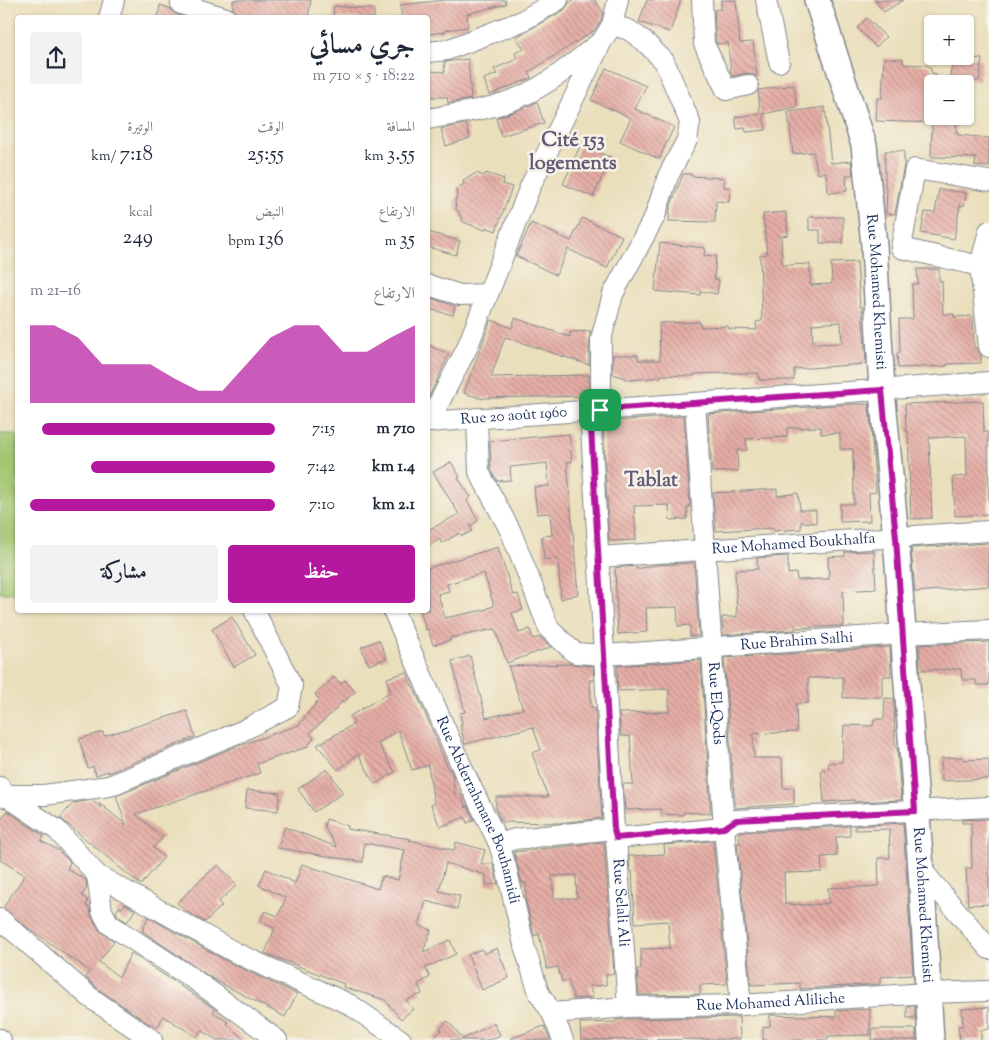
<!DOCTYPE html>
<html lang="ar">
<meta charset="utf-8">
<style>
:root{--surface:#fff;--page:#f2f2f3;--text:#1f2937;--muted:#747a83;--accent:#b5179e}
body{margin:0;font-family:"Sorts Mill Goudy",Amiri,serif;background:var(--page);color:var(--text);direction:rtl;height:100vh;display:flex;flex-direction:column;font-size:19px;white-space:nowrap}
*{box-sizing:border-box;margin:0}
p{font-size:16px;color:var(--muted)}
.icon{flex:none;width:28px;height:28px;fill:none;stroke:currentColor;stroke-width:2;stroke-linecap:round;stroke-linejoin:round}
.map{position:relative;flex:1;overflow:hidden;direction:ltr}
.details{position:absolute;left:15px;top:15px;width:415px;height:598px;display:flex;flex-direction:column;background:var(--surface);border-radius:5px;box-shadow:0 1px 4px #0004;direction:rtl}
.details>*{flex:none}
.controls{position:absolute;left:924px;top:15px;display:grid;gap:10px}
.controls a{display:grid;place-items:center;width:50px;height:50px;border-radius:5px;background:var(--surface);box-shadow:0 1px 4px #0004;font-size:25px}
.pin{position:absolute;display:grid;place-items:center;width:42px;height:42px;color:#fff;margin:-21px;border-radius:10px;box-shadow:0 2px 8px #0006}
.round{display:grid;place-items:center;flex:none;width:52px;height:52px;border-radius:5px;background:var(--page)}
.head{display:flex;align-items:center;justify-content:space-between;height:85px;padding:0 15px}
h1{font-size:28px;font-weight:600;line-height:38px}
.figures{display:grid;grid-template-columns:repeat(3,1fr);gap:8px;height:85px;padding:5px 15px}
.figures div{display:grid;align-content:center}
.figures b{font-size:21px;font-weight:600}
.figures small{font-size:14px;font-weight:400}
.figures p{font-size:14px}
.chart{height:140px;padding:10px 15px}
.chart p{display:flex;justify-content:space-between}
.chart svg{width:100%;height:90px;margin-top:5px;fill:var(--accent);opacity:.7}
.primary-button{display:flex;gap:10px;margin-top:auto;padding:10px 15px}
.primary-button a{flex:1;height:58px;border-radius:5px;background:var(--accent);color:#fff;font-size:20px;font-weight:600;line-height:58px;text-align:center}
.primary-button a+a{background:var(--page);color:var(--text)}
ul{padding:0 15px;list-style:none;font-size:16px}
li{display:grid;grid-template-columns:80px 60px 1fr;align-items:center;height:38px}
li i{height:12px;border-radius:6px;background:var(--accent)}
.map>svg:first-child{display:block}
</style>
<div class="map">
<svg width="989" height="1040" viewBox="0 0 989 1040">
<defs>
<pattern id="building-back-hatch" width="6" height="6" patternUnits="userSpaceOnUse" patternTransform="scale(1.25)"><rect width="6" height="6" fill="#e6aea6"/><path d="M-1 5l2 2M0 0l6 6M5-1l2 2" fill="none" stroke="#ba8e8a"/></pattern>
</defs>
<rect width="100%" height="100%" fill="#f7f3e8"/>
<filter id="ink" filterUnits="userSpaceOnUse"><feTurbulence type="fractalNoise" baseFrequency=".02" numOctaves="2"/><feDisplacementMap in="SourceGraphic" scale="10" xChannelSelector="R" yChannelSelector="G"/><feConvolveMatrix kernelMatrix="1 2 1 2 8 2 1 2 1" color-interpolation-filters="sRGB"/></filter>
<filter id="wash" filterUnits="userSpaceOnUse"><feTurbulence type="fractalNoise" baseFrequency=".0096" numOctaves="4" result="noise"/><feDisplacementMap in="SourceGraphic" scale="20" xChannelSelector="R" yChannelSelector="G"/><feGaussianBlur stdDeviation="1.12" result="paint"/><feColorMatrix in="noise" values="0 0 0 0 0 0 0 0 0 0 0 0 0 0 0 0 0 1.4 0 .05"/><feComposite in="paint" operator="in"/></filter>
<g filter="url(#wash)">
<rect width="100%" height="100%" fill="#eadfbb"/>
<path fill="#a2c670" stroke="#5e7a67" d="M0 434H17V593H0Z"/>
<g id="blocks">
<path fill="url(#building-back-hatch)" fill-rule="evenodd" d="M233 0H311L308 18H238L233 9Z
M445 0H505L506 4 467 14 468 27 445 30V32L428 34V18H402L400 5Z
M573 0H595L603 12 601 20 595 30 529 72 531 78 489 95 484 79 497 74 494 69 517 59 515 53 524 49 516 37 564 10 569 3Z
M647 0H681L670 32 639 22Z
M721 0H736L740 43 753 42 757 77 752 74 746 73 733 76 731 73 728 43 717 44 716 41 714 10 721 9Z
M874 0H903L884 12Z
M160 5 170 8 172 11 177 15 184 18H158Z
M334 6 374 9V18H333Z
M867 18 886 37 876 47 857 28Z
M953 56 982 59 979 81 950 77Z
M884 58 903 59V64L926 65 930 67 932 73 936 74 935 84H932V117L957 118 956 133H958V135L989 138V167L975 166 976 158 931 157 932 123 876 121 877 98H882Z
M468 59 471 99 448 103 447 97H428V71L445 72 444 62Z
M606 68 646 86 635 109 674 127 659 159 620 141 631 118 591 100Z
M794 85 797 107 763 114 766 130 746 132 745 128 737 129 735 117 760 114 758 90Z
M537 102 544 123 501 136 496 118 524 108Z
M825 107 831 163 851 161 853 175H846L847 191 828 193 826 172 818 174 813 152 793 154 788 112Z
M466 124 470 138 446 146 441 129Z
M581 144 611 158 593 197 563 184Z
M885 151H904V165L895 214H886L887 189H885Z
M476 173 484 176 486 173 504 179 502 184 512 187 496 231 486 227 485 230 463 222 458 210H456L455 199 457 198 456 189 464 184 463 181Z
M683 174H691V176L724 178V187H730L729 202 716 201 715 222 669 221 670 208Z
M939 189 966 193 964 206 960 205 954 239 921 233 925 212 935 213Z
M786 212 788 235 781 236 782 265 810 264V285L832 284 831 263 857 262 860 307H862L866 364 794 369V380H759V373H727L694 374V376L661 375V377L630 380 613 374V355H638V360H660L659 323 700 322V327L728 326 729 329 757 330 756 322 762 321 760 255 767 254 763 214ZM841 322 842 343 813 344 812 324Z
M809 217H843V243H820V230H809Z
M582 218 622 236 607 268 568 249 556 275 516 256 531 223 571 241Z
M428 232 460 241 456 255 428 247Z
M660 243 705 248 704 255 716 256 714 279 719 280 717 294 701 291 700 295 655 291Z
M917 269H939V281H942L943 314H954V317L973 316 974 348H977L981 355V363L947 364V366L898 368 897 353H900L899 319H913L912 284H918Z
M428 297 455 306 453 315 428 309Z
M515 318 570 337V332L591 331 589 339V365L505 337 491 377 589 375V396L484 398 483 399 464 393 491 320 512 328Z
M428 345 449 354 428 399Z
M983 401 984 432H988L989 514 955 516 953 477 967 476 966 436 929 438 932 518 911 519 908 431H906L905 404Z
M851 404H869L876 492 869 493 870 521 840 522V504H854L853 449H840V433L821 434V427L787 428V437L746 439 747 450H737L738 471 712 472 708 414Z
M684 416 690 507H687V519L670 520 669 505 634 506 636 540 609 541 603 422Z
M569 434 572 462 567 461 578 594 561 599 558 558 544 560 542 536 552 535 550 513 537 514 534 487 549 486 547 463 510 467 511 480 497 481 491 469 490 441Z
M451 462 460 477 458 478 471 497 467 500 478 521 470 526 472 531 462 536 460 533 442 543 440 539 428 546V530L459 514 433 472Z
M777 489V496L798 493 800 510H816V523L801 522V529L774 531V528L716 531 713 493Z
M989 543V586L915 592 911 548Z
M498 547 513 595 518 594 523 610 512 613 519 633 530 629 533 639 540 637 551 647 507 663 495 629 450 638 451 640 433 645 428 629 426 630 420 610H428V568ZM484 573 494 606 488 608V609L445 618 438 594 449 591 447 584Z
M874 551 876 589 843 591 844 626 795 628V630L723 635 722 617H737L735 570 758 569 757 558 788 556V574L796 573 797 580 829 579 828 557 845 556V552Z
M694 563 699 636H690V625L678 626 677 607 646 608 647 632 618 634 615 568 636 566V569L656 565Z
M232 617 255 655 234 667 212 629Z
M379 640 387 658 369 665 361 647Z
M989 642V685H976V680H962L961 669 920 670 919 645Z
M890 647 891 676H882V697L843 698V677L808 678V703L796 704 797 732 753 734 754 758H782L783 788H794V804L735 808 724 658Z
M470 656 486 718 523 709 508 666 572 664 593 666 594 680H590L591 707 595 708 602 818 559 823 502 822 496 810V797H548L532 753 541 750 533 727 465 744 460 725 462 724 460 713 465 712 452 661Z
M701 660 711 814 684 812 683 815 661 814V809L625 810 623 784H633L630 736H621L619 713 669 712V689L618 691 617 666Z
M407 672 412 686H413L437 741 448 769H450L452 773 455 795 460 793 466 808 467 805 474 820 467 823 465 817 440 827 431 805 434 803 428 765 412 770 398 730 378 743 395 772 375 784 358 754 338 770 317 745 354 724 350 716 390 692 387 678Z
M334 677 341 684 345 680 356 691 342 703V701L335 710 310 733 314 738 307 747 257 764 260 773 136 814 163 837 153 848 164 857 141 885 60 818 73 803 92 800 101 808 99 803 126 825 116 796 235 747 299 725 319 699 315 695Z
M885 698 894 699 895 747H897L901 800 854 802V800L824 802 821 770 829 769 828 763 842 762 844 725 873 726 874 719H884Z
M187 711 195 737 108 773V771L96 775 93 766 88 768 79 739 103 732 104 736Z
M963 757V760L989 759V779L942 781 941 758Z
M327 769 343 793 314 812 298 789Z
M247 790 280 793 278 811 245 808Z
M7 811 44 836 41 841 58 850 70 862 67 869 86 880 87 888 82 896 88 900 86 906 90 908 91 916 99 930 114 941 99 962 119 977 131 953 215 1009 213 1012 228 1022 227 1024 245 1040H217L201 1030 197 1037 163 1016 158 1027 148 1023 98 989 85 977 90 971 28 928 3 908 25 875 0 860V822Z
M326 819 348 826 347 829 411 839 409 840 454 850 456 842 485 850 481 864H493L498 884 486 885V875L446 863 439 891 460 896 457 909 426 901 419 925 431 930 423 952 450 940 456 954 425 968 430 977 418 984 422 994 406 1000 413 1009 401 1019 385 1000 343 987 344 984 265 953 275 928 260 922 265 911 278 916 286 898 259 885 266 869 295 883 302 864 378 889 382 876 398 880 405 850 364 843 363 862 278 848 285 827 337 847 324 827Z
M989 819V904L968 905 966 868H972L971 823H962V820Z
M903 823 913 975 880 977V984L800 989V983L751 985 737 843H740L739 832 850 826V836L836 837 837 856 821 857 822 872 784 873 785 904 812 905 829 903 828 888 879 886 878 858H890L889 829 855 830V826Z
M713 841 727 984 700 985V994L639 995 637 969H641V949L670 948 668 921 635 923 632 871H630L629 856 665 854 664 845Z
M604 842 614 974H606V985L589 986 593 997 574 999 568 980 562 982 558 967 547 969 539 934 534 936 526 901V883H522L514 852ZM576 875 577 898H554L552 876Z
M218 865 237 885 218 902 222 906 205 922 186 911 177 903 198 882Z
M125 904 135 910 127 922 118 916 116 912 119 907 122 908Z
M148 917 230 963 297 994 285 1017 213 979 142 931Z
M497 948 509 978 482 990 468 955 482 949 484 954Z
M907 1006H915V1018H907Z
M989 1007V1029L981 1030V1040H960L958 1026H963L962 1009Z
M870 1009V1035L828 1036V1040H763V1027L770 1026V1015L836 1017V1011Z
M739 1017 740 1039 581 1040 580 1023 616 1022V1020L629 1019Z
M448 1021 463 1039 494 1023 500 1035 490 1040H431L442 1030 440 1028Z
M544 1026 550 1040H510V1039Z
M872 1029H916V1040H872Z"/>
</g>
</g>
<g filter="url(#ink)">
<use href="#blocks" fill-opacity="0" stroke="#82878c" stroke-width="1"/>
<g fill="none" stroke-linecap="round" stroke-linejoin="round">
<g stroke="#82878c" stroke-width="22">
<g id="minor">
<path d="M181 0V4L226 18"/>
<path d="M702 0 704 44 726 90 748 85"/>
<path d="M766 0 779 62"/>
<path d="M109 18 114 0"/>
<path d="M428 52 447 50 522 21 558 0"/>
<path d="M428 119C463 112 500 109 532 91 556 79 577 60 598 44"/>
<path d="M989 231 980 266 989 347"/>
<path d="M980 266 901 248 915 169 989 181"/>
<path d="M428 285 460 295 488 294"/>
<path id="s1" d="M695 403 724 828 741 1005"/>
<path id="s2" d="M590 410 614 829 616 838 628 1007"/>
<path d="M601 410V339L613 294 655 216 668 176 687 140 690 122 664 61 644 41 629 30 612 25"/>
<path id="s3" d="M477 418 479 472 511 532 549 629 575 653 605 655 902 634 989 630"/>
<path id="s4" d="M428 422 989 382"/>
<path d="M429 422 467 348 530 187 602 41 612 25 618 0"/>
<path id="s5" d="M598 557 989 531"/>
<path id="s6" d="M393 610 465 774 499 844 506 867 525 949 539 993 552 1013 563 1040"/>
<path d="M0 787 5 795 57 830 97 875 236 953 349 1004 401 1040"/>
<path d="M4 797 5 795H44L109 786 242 731 288 707 292 686 254 610"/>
<path d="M616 838 724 828 736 820 989 807"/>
<path d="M499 844 515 839 614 829"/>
<path d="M921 869 989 949"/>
<path d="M97 875 102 911 109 924 195 980 277 1040"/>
<path d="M0 919 91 998 152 1040"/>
<path id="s7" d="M552 1013 628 1007 741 1005 928 993 989 991"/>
<path d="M0 1039 1 1040"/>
</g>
</g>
<g stroke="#82878c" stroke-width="28">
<g id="major">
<path id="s8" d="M817 0 864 145 874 245 882 390 896 538 921 869 931 1040"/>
</g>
</g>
<use href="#minor" stroke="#fff" stroke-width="20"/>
<use href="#major" stroke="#fff" stroke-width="25"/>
</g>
</g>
<g fill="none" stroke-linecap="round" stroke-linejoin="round" filter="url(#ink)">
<g stroke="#fff" stroke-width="10">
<path id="route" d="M882 390 896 538 915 811 736 820 724 828 616 838 614 829 590 410Z"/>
</g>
<use href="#route" stroke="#b5179e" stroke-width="6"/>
</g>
<g text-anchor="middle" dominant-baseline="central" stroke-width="5" stroke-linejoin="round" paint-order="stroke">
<g font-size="15" fill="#1b2f5e" stroke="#f7f3e8">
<text stroke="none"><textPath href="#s8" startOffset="300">Rue Mohamed Khemisti</textPath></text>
<text stroke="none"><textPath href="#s4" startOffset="86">Rue 20 août 1960</textPath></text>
<text stroke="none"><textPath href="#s5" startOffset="196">Rue Mohamed Boukhalfa</textPath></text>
<text stroke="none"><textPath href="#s3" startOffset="484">Rue Brahim Salhi</textPath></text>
<text stroke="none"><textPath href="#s1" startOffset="301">Rue El-Qods</textPath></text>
<text stroke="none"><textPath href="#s6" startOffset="218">Rue Abderrahmane Bouhamidi</textPath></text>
<text stroke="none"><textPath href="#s2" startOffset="494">Rue Selali Ali</textPath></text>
<text stroke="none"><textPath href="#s8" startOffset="915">Rue Mohamed Khemisti</textPath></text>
<text stroke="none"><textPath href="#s7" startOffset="219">Rue Mohamed Aliliche</textPath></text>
</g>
<g font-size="20" font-weight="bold" fill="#625b77" stroke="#f7f3e8">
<text x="573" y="141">Cité 153<tspan x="573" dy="23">logements</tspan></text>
<text x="651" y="481">Tablat</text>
</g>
</g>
</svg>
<div class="controls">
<a>+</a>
<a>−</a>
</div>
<div class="pin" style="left:600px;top:410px;background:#1e9e55"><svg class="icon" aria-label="arrive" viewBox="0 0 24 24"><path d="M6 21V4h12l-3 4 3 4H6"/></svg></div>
<section class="details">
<div class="head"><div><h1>جري مسائي</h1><p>18:22 · 5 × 710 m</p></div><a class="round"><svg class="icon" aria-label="share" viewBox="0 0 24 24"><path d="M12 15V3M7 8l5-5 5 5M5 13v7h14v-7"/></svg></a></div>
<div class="figures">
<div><p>المسافة</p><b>3.55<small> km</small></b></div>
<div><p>الوقت</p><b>25:55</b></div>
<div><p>الوتيرة</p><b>7:18<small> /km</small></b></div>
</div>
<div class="figures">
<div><p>الارتفاع</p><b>35<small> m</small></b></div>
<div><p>النبض</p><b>136<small> bpm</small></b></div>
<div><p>kcal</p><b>249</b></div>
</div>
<div class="chart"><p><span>الارتفاع</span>16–21 m</p>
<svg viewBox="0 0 160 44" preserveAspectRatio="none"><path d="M0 44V6L10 6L20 12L30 25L40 25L50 25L60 32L70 38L80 38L90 25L100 12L110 6L120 6L130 19L140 19L150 12L160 6V44z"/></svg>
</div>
<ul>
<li><b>710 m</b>7:15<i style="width:95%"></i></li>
<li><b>1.4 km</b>7:42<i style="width:75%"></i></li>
<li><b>2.1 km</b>7:10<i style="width:100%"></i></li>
</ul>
<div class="primary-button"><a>حفظ</a><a>مشاركة</a></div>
</section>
</div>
